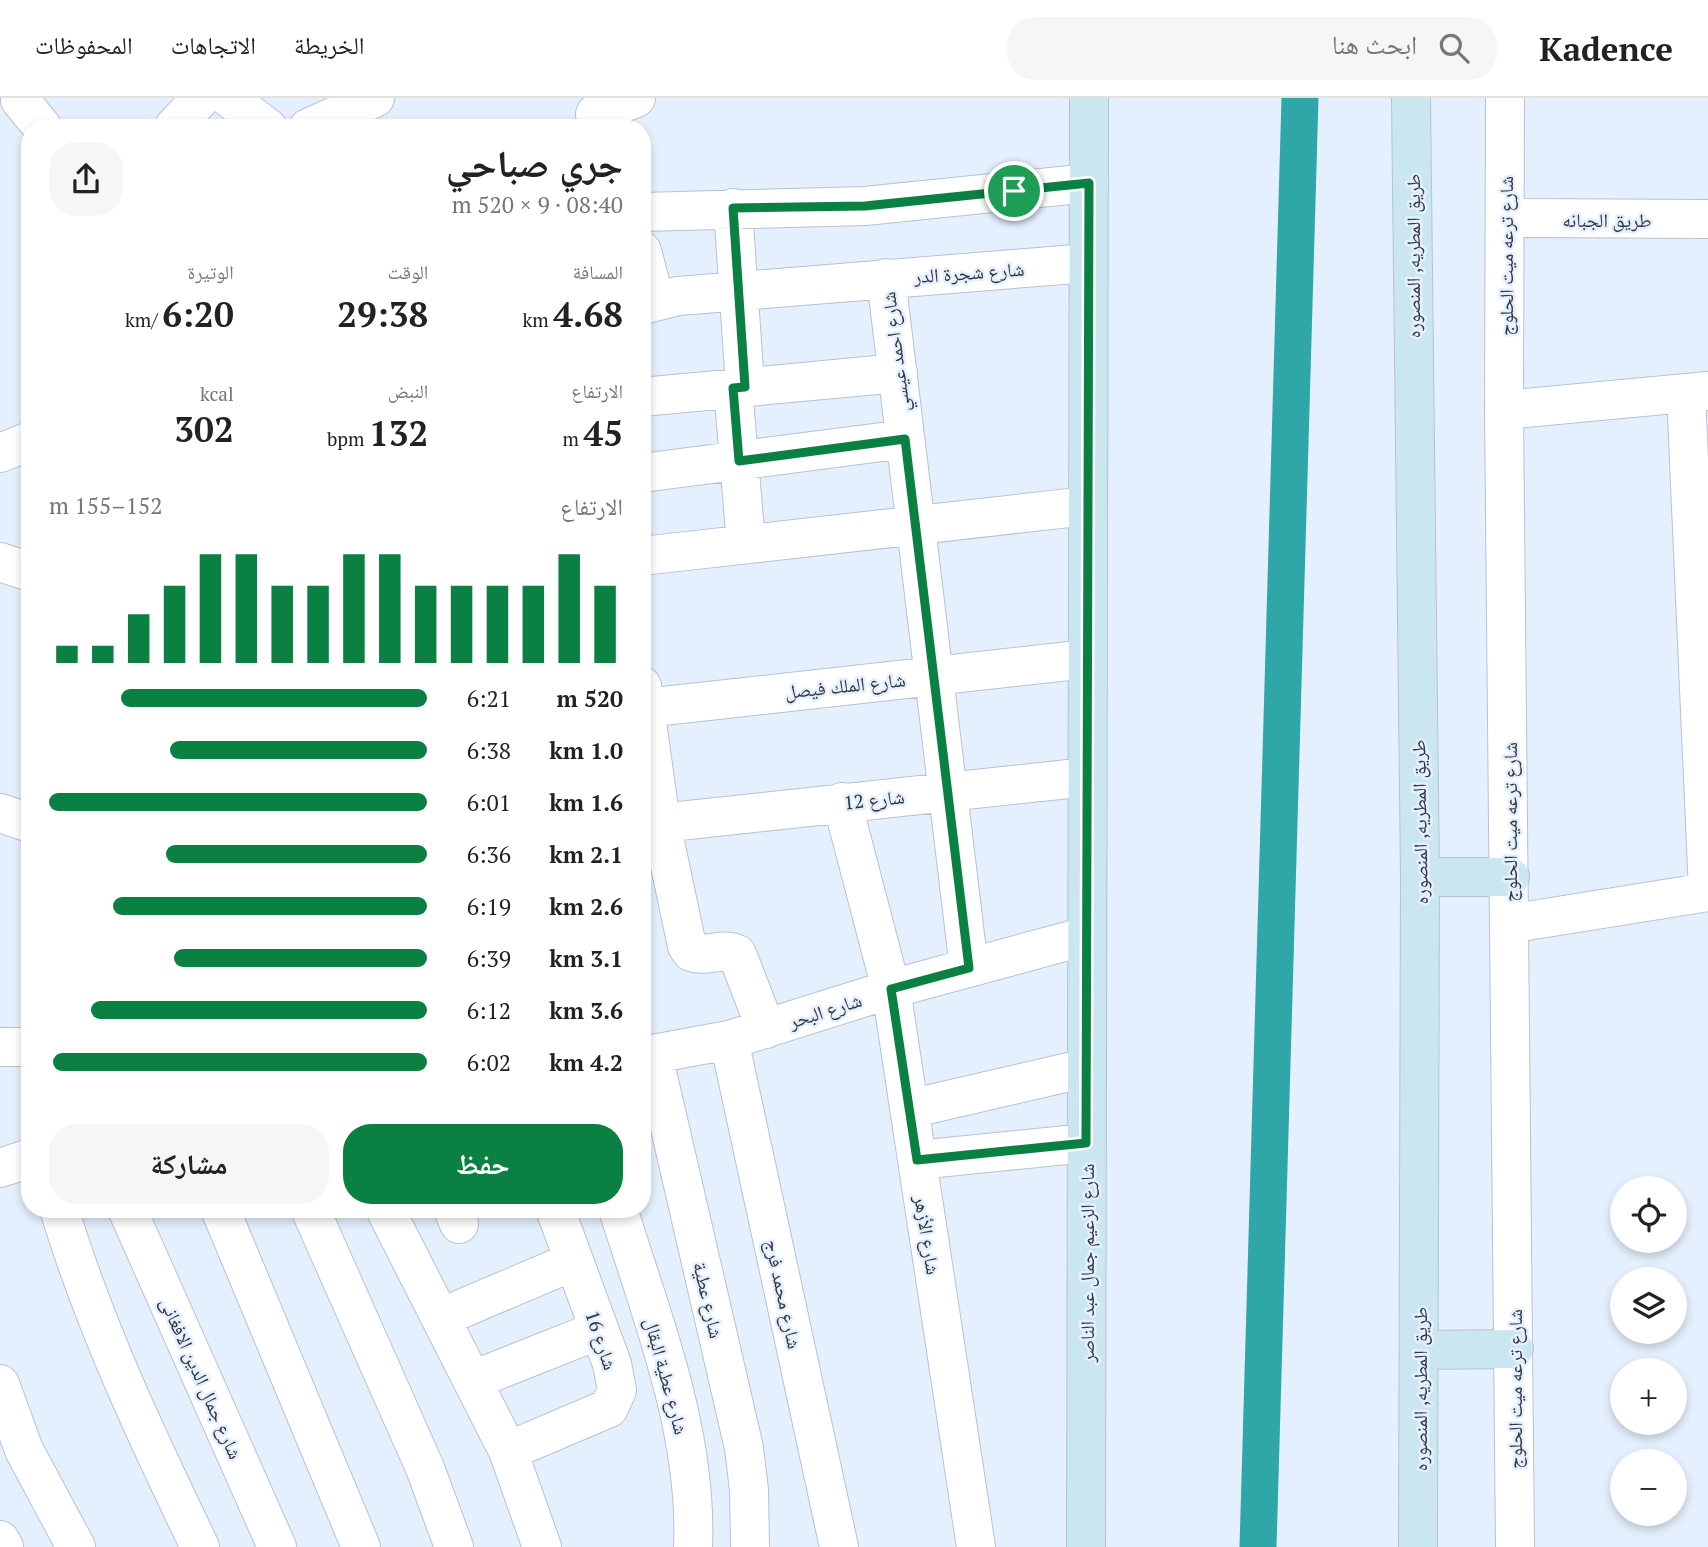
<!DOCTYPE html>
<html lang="ar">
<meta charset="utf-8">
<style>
:root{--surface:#fff;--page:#f6f6f6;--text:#222;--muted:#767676;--line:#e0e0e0;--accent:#0b8043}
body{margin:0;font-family:"PT Serif","Noto Naskh Arabic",serif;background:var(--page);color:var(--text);direction:rtl;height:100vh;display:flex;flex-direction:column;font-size:26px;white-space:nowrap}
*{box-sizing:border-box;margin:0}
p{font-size:23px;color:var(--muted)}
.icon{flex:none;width:38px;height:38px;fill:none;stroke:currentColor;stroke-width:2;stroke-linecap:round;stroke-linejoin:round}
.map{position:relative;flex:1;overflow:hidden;direction:ltr}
.side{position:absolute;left:21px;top:21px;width:630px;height:1099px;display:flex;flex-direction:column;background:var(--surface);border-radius:28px;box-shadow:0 4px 10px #0003;direction:rtl}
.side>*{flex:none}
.fabs{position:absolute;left:1610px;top:1078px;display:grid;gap:14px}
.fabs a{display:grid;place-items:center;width:77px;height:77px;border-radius:50%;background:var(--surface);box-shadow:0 4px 10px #0003;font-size:35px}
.pin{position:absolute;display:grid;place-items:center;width:60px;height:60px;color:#fff;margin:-30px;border:4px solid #fff;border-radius:50%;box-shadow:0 2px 7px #0007}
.round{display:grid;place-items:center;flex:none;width:74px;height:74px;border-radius:28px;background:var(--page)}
.summary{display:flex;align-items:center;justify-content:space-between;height:119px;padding:0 28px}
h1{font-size:38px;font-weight:800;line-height:52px}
.stats{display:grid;grid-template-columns:repeat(3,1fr);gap:10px;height:119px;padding:7px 28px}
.stats div{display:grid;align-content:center}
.stats b{font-size:35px;font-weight:800}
.stats small{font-size:19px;font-weight:400}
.stats p{font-size:19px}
.chart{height:196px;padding:14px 28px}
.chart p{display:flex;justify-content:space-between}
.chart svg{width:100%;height:126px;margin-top:7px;stroke:var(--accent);stroke-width:6}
.primary-button{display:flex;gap:14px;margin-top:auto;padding:14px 28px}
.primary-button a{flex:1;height:80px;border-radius:28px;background:var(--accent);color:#fff;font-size:28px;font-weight:800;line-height:80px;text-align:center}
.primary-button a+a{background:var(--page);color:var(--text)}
ul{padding:0 28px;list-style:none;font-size:23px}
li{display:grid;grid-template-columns:112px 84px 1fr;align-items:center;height:52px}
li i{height:18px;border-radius:9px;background:var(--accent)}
header{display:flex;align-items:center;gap:42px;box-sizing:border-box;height:98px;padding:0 35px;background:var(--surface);border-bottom:2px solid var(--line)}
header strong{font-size:33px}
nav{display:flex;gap:38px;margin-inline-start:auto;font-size:24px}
.search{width:490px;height:63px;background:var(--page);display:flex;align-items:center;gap:18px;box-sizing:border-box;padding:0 24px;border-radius:28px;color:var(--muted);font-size:26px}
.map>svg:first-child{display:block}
</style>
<header>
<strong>Kadence</strong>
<div class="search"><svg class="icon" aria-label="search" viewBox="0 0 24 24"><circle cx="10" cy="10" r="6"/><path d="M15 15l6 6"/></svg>ابحث هنا</div>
<nav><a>الخريطة</a><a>الاتجاهات</a><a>المحفوظات</a></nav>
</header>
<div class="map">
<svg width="1708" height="1449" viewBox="0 0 1708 1449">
<rect width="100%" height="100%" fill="#e5f0fe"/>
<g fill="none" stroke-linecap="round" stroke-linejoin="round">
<path stroke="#2fa7a9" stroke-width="37" d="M1258 1449 1300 0"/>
<g stroke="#b6c2d3" stroke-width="40">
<path id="street" d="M229 0 268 30
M1505 0 1504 312 1515 1449
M20 2 43 30
M595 16 636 0
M173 30 201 0
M308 30 375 0
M733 110 745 289
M642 114 865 108 1089 85
M1506 120 1708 121
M642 153 655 202
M886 180 969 870
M642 207 678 198 1088 165
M733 290 746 446
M1686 295 1708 794
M642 299 898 275
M1504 312 1708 293
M0 355 30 343
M642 375 905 341
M642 458 1087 408
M0 464 30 474
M642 588 661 725 687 848 691 854C707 860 721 849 737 856L766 931
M645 610 1087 561
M842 704 891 891 976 1449
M0 715 30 725
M661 725 1087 679
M1509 826 1708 794
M729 942 839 1449
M0 949H30
M653 957 744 1350 749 1392 750 1449
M642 958 729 942 891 891 1086 838
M909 1011 1086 970
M917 1062 1086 1045
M0 1070 30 1060
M59 1111C95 1229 147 1339 200 1449
M127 1111 277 1449
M220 1111 361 1449
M310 1111 425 1370 454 1449
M385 1111 508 1353 542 1449
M453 1111 459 1126
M618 1111C652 1220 698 1334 693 1449
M442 1219 574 1163
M473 1282 599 1232
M0 1286 24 1352 76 1449
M508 1353 609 1310 617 1292 612 1266 555 1111
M0 1442 4 1449"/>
</g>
<g stroke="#b6c2d3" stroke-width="40">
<path id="secondary" d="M1411 0 1420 779 1418 1449
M1420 779H1510
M1419 1252 1514 1251
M1086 1449 1089 0"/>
</g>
<use href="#street" stroke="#fff" stroke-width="38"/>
<use href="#secondary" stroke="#cae6f0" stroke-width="38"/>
</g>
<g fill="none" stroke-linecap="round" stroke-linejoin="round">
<g stroke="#fff" stroke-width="14">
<path id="route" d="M1089 85 1086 1045 917 1062 891 891 969 870 905 341 739 363 733 290 745 289 733 110 865 108Z"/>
</g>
<use href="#route" stroke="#0b8043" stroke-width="9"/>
</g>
<g text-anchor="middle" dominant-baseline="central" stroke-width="5" stroke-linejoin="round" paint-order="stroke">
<g font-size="19" fill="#32373e" stroke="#e5f0fe">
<text x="1607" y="121">طريق الجبانه</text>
<text transform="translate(1412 158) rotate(-90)">طريق المطريه, المنصوره</text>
<text transform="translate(1505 158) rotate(-90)">شارع ترعه ميت الحلوج</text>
<text transform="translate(969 174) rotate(-4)">شارع شجرة الدر</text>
<text transform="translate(895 254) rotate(-97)">شارع احمد عيسي</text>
<text transform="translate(845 587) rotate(-6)">شارع الملك فيصل</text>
<text transform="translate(874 701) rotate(-6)">شارع 12</text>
<text transform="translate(1419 724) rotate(-91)">طريق المطريه, المنصوره</text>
<text transform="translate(1509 724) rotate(-90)">شارع ترعه ميت الحلوج</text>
<text transform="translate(825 912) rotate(-18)">شارع البحر</text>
<text transform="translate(928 1137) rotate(81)">شارع الأزهر</text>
<text transform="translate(1086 1165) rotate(-90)">شارع الزعيم جمال عبد الناصر</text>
<text transform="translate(784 1196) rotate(78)">شارع محمد فرج</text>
<text transform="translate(709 1202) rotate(77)">شارع عطية</text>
<text transform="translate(602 1242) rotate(71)">شارع 16</text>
<text transform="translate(667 1278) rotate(75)">شارع عطية البقال</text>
<text transform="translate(202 1280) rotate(66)">شارع جمال الدين الافغانى</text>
<text transform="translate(1419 1291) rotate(-90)">طريق المطريه, المنصوره</text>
<text transform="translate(1514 1291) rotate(-90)">شارع ترعه ميت الحلوج</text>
</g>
</g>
</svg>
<div class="fabs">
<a><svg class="icon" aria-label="locate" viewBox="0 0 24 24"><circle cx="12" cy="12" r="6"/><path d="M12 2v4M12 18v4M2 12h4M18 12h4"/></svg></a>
<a><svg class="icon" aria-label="layers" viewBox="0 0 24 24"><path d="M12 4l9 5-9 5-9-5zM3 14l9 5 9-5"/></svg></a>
<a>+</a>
<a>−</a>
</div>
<div class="pin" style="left:1014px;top:93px;background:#1e9e55"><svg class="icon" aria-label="arrive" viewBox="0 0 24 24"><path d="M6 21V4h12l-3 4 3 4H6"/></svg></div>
<section class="side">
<div class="summary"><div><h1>جري صباحي</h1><p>08:40 · 9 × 520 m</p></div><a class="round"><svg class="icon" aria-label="share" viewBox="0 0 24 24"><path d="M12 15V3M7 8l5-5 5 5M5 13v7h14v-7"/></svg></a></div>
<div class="stats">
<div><p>المسافة</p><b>4.68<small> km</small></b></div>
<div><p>الوقت</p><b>29:38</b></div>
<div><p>الوتيرة</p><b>6:20<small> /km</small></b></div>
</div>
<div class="stats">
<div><p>الارتفاع</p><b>45<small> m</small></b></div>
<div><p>النبض</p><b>132<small> bpm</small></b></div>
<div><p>kcal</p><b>302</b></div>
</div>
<div class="chart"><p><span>الارتفاع</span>152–155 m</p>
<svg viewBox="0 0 160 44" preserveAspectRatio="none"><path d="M5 44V38M15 44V38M25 44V27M35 44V17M45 44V6M55 44V6M65 44V17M75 44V17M85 44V6M95 44V6M105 44V17M115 44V17M125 44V17M135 44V17M145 44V6M155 44V17"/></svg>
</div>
<ul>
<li><b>520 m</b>6:21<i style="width:81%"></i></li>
<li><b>1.0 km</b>6:38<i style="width:68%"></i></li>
<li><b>1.6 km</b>6:01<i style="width:100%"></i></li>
<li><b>2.1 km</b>6:36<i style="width:69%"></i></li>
<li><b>2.6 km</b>6:19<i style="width:83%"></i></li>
<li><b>3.1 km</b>6:39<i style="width:67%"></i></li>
<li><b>3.6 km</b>6:12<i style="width:89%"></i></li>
<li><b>4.2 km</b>6:02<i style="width:99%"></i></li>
</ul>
<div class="primary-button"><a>حفظ</a><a>مشاركة</a></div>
</section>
</div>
